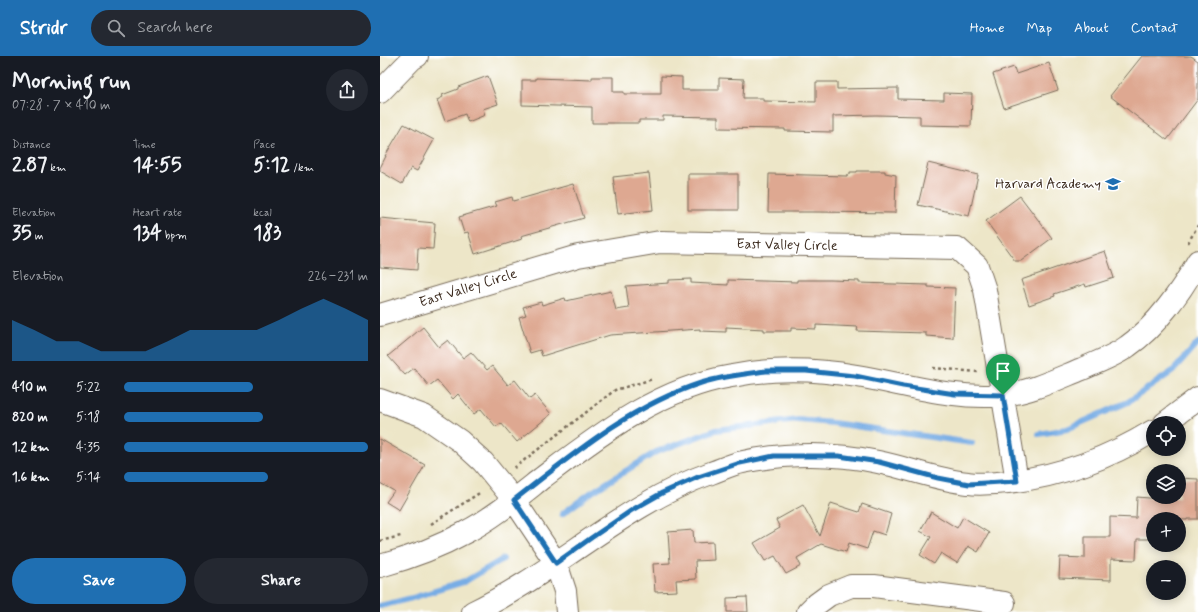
<!DOCTYPE html>
<meta charset="utf-8">
<style>
:root{--surface:#171b24;--page:#242831;--text:#f1f3f6;--muted:#9ea1a6;--accent:#1f6fb2}
body{margin:0;font-family:Mynerve,sans-serif;background:var(--page);color:var(--text);height:100vh;display:flex;flex-direction:column;font-size:15px;white-space:nowrap}
*{box-sizing:border-box;margin:0}
p{font-size:13px;color:var(--muted)}
.icon{flex:none;width:22px;height:22px;fill:none;stroke:currentColor;stroke-width:2;stroke-linecap:round;stroke-linejoin:round}
.map{position:relative;flex:1;overflow:hidden}
.drawer{display:flex;flex-direction:column;background:var(--surface);width:380px}
.drawer>*{flex:none}
.tools{position:absolute;left:766px;top:360px;display:grid;gap:8px}
.tools a{display:grid;place-items:center;width:40px;height:40px;border-radius:50%;background:var(--surface);box-shadow:0 2px 10px #0003;font-size:20px}
.pin{position:absolute;display:grid;place-items:center;width:34px;height:34px;color:#fff;margin:-41px -17px;border-radius:50% 50% 50% 0;rotate:-45deg;box-shadow:0 0 4px #0007}
.pin .icon{rotate:45deg}
.round{display:grid;place-items:center;flex:none;width:42px;height:42px;border-radius:21px;background:var(--page)}
.headline{display:flex;align-items:center;justify-content:space-between;height:68px;padding:0 12px}
h1{font-size:22px;font-weight:700;line-height:30px}
.figures{display:grid;grid-template-columns:repeat(3,1fr);gap:6px;height:68px;padding:4px 12px}
.figures div{display:grid;align-content:center}
.figures b{font-size:20px;font-weight:700}
.figures small{font-size:11px;font-weight:400}
.figures p{font-size:11px}
.chart{height:112px;padding:8px 12px}
.chart p{display:flex;justify-content:space-between}
.chart svg{width:100%;height:72px;margin-top:4px;fill:var(--accent);opacity:.7}
.button{display:flex;gap:8px;margin-top:auto;padding:8px 12px}
.button a{flex:1;height:46px;border-radius:24px;background:var(--accent);color:#fff;font-size:16px;font-weight:700;line-height:46px;text-align:center}
.button a+a{background:var(--page);color:var(--text)}
ul{padding:0 12px;list-style:none;font-size:13px}
li{display:grid;grid-template-columns:64px 48px 1fr;align-items:center;height:30px}
li i{height:10px;border-radius:5px;background:var(--accent)}
header{display:flex;align-items:center;gap:24px;box-sizing:border-box;height:56px;padding:0 20px;background:var(--accent);color:#fff}
header strong{font-size:19px}
nav{display:flex;gap:22px;margin-inline-start:auto;font-size:14px}
.search{width:280px;height:36px;background:var(--page);display:flex;align-items:center;gap:10px;box-sizing:border-box;padding:0 14px;border-radius:22px;color:var(--muted);font-size:15px}
main{display:flex;flex:1;min-height:0}
.map>svg:first-child{display:block}
</style>
<header>
<strong>Stridr</strong>
<div class="search"><svg class="icon" aria-label="search" viewBox="0 0 24 24"><circle cx="10" cy="10" r="6"/><path d="M15 15l6 6"/></svg>Search here</div>
<nav><a>Home</a><a>Map</a><a>About</a><a>Contact</a></nav>
</header>
<main>
<section class="drawer">
<div class="headline"><div><h1>Morning run</h1><p>07:28 · 7 × 410 m</p></div><a class="round"><svg class="icon" aria-label="share" viewBox="0 0 24 24"><path d="M12 15V3M7 8l5-5 5 5M5 13v7h14v-7"/></svg></a></div>
<div class="figures">
<div><p>Distance</p><b>2.87<small> km</small></b></div>
<div><p>Time</p><b>14:55</b></div>
<div><p>Pace</p><b>5:12<small> /km</small></b></div>
</div>
<div class="figures">
<div><p>Elevation</p><b>35<small> m</small></b></div>
<div><p>Heart rate</p><b>134<small> bpm</small></b></div>
<div><p>kcal</p><b>183</b></div>
</div>
<div class="chart"><p><span>Elevation</span>226–231 m</p>
<svg viewBox="0 0 160 44" preserveAspectRatio="none"><path d="M0 44V19L10 25L20 32L30 32L40 38L50 38L60 38L70 32L80 25L90 25L100 25L110 25L120 19L130 12L140 6L150 12L160 19V44z"/></svg>
</div>
<ul>
<li><b>410 m</b>5:22<i style="width:53%"></i></li>
<li><b>820 m</b>5:18<i style="width:57%"></i></li>
<li><b>1.2 km</b>4:35<i style="width:100%"></i></li>
<li><b>1.6 km</b>5:14<i style="width:59%"></i></li>
</ul>
<div class="button"><a>Save</a><a>Share</a></div>
</section>
<div class="map">
<svg width="818" height="556" viewBox="0 0 818 556">
<rect width="100%" height="100%" fill="#fff"/>
<filter id="ink" filterUnits="userSpaceOnUse"><feTurbulence type="fractalNoise" baseFrequency=".025" numOctaves="2"/><feDisplacementMap in="SourceGraphic" scale="8" xChannelSelector="R" yChannelSelector="G"/><feConvolveMatrix kernelMatrix="1 2 1 2 8 2 1 2 1" color-interpolation-filters="sRGB"/></filter>
<filter id="wash" filterUnits="userSpaceOnUse"><feTurbulence type="fractalNoise" baseFrequency=".012" numOctaves="4" result="noise"/><feDisplacementMap in="SourceGraphic" scale="16" xChannelSelector="R" yChannelSelector="G"/><feGaussianBlur stdDeviation="0.9" result="paint"/><feColorMatrix in="noise" values="0 0 0 0 0 0 0 0 0 0 0 0 0 0 0 0 0 1.4 0 .05"/><feComposite in="paint" operator="in"/></filter>
<g filter="url(#wash)">
<rect width="100%" height="100%" fill="#ede6c8"/>
<g fill="none" stroke-linecap="round" stroke-linejoin="round">
<path stroke="#78ade5" stroke-width="6" d="M659 378 687 373 748 346 793 315 818 287
M182 458 212 436 276 396 336 374 418 364 453 367 592 387
M0 550 32 542 84 526 123 503"/>
</g>
<g id="blocks">
<path fill="#dea891" d="M762 0H811L818 5V43L787 84 730 40Z
M669 7 678 34 624 52 613 18 634 11 636 18Z
M108 20 118 48 103 53 105 59 88 66 85 58 65 65 57 44 63 41 62 39 78 33V31Z
M281 20 302 21V34H339V22L364 23 363 42H383V45L436 46V26H457V33L518 32V43L564 44V37L592 38 591 70 540 69V60L496 59 453 60V76L405 75V73L338 72V61L283 60V64H259V67H212V51L142 49V24H156V22L212 24V21H233V36H244V38H281Z
M24 68 54 84 37 115 31 112 22 128 0 115V112L6 100H5Z
M548 107 598 119 589 160 538 149Z
M477 115H505V117L516 119 515 157 437 156H388L389 118 467 120V119L470 118V116H477Z
M269 117 273 154 238 158 233 121Z
M308 118H358V154H308Z
M193 128 204 162 141 180 142 183 95 198 88 176 84 177 79 161 117 150 115 146 132 141 133 145Z
M640 140 672 182 641 205H635L606 165Z
M0 162 55 167 53 193 38 192 37 214 0 211Z
M725 195 734 222 706 231 705 228 674 238 675 240 649 249 641 224Z
M311 223V227L348 229V224L417 226V224H451L479 225V227L548 229V231L575 232 573 282 546 280V277L477 275 478 271 436 269V273L411 272V275H384V273L346 271V276L320 275V273L230 279 162 300 160 294 150 297 139 261 146 259 143 251 161 246 162 249 185 242 186 245 231 235 236 254 249 252 246 230 289 227V224Z
M43 271 59 291 68 284 83 302 91 296 107 314 112 310 128 329 135 324 150 343 155 339 171 358 137 386 121 367 116 371 101 353 94 358 78 338 73 343 57 324 49 330 34 312 25 319 8 300Z
M0 383 45 409 19 454 6 446 14 435 0 427Z
M799 422 818 423V463H807V464L773 463V483H757L756 504 731 503V524L679 522 680 501 705 502V481H730V461L756 462 757 441 781 443V441H799Z
M451 447 479 456 482 448 511 458 505 479 493 475 487 493 469 487 466 496 441 488 417 502 421 510 406 518 395 500 385 505 374 487 400 472 396 464 423 449 440 480Z
M551 456 577 472 583 461 609 477 598 496 588 490 577 507 561 497 554 508 540 499 551 481 540 475Z
M313 474 314 487 333 486 334 504 315 505 316 523 296 524 297 535 275 536 273 508 290 507 288 476Z
M367 541 368 556H347V542Z"/>
</g>
</g>
<g filter="url(#ink)">
<use href="#blocks" fill-opacity="0" stroke="#796c5a" stroke-width="1"/>
<g fill="none" stroke-linecap="round" stroke-linejoin="round">
<g stroke="#796c5a" stroke-width="24">
<path id="minor" d="M0 36 32 3 37 0
M0 259 198 200 280 186 577 192 597 210 605 234 637 425
M0 344 44 360 80 385 103 406 134 444 176 507 185 535 187 556
M785 367 818 342
M0 510C30 502 59 491 86 476 113 462 138 441 162 422 219 379 279 332 352 320 392 312 436 313 477 320 525 328 574 344 623 339 651 336 677 323 702 313 717 306 735 300 748 290 776 271 802 234 818 205
M93 556C177 516 243 448 331 417 342 413 352 408 363 406 407 397 454 397 498 406 528 412 557 424 588 427 601 429 615 427 628 426 680 420 729 402 773 375
M428 556 434 550 449 539 471 530H494L624 547"/>
</g>
<path stroke="#796c5a" stroke-width="2.5" stroke-dasharray="3 3" stroke-linecap="butt" d="M808 187 818 169
M553 312 598 316
M134 412 235 334 273 323
M51 468 101 436
M0 485 21 480"/>
<use href="#minor" stroke="#fff" stroke-width="22"/>
</g>
</g>
<g fill="none" stroke-linecap="round" stroke-linejoin="round" filter="url(#ink)">
<g stroke="#fff" stroke-width="8">
<path id="route" d="M386 315H426L475 320 523 330 575 338 623 339 637 425 589 428 558 422 499 406 459 400H394L360 407 318 421 282 437 252 454 211 482 176 507 134 444C192 399 250 350 321 327 342 320 364 318 386 315Z"/>
</g>
<use href="#route" stroke="#1f6fb2" stroke-width="5"/>
</g>
<defs>
<g id="school-bare" transform="scale(1.2)"><path d="M0-5L7-2L0 1L-7-2ZM-4 1L0 2.5L4 1V4Q0 6-4 4Z" fill="#1f6fb2" stroke="#fff" stroke-width="2.5" paint-order="stroke"/></g>
</defs>
<g fill-rule="evenodd">
<use href="#school-bare" x="733" y="128"/>
</g>
<g text-anchor="middle" dominant-baseline="central" stroke-width="3" stroke-linejoin="round" paint-order="stroke">
<g font-size="14" fill="#3b2a1e" stroke="#fff" text-anchor="end">
<text x="721" y="128">Harvard Academy</text>
</g>
<g font-size="14" fill="#3b2a1e" stroke="#fff">
<text transform="translate(407 189) rotate(1)">East Valley Circle</text>
<text transform="translate(88 232) rotate(-17)">East Valley Circle</text>
</g>
</g>
</svg>
<div class="tools">
<a><svg class="icon" aria-label="locate" viewBox="0 0 24 24"><circle cx="12" cy="12" r="6"/><path d="M12 2v4M12 18v4M2 12h4M18 12h4"/></svg></a>
<a><svg class="icon" aria-label="layers" viewBox="0 0 24 24"><path d="M12 4l9 5-9 5-9-5zM3 14l9 5 9-5"/></svg></a>
<a>+</a>
<a>−</a>
</div>
<div class="pin" style="left:623px;top:339px;background:#1e9e55"><svg class="icon" aria-label="arrive" viewBox="0 0 24 24"><path d="M6 21V4h12l-3 4 3 4H6"/></svg></div>
</div>
</main>
